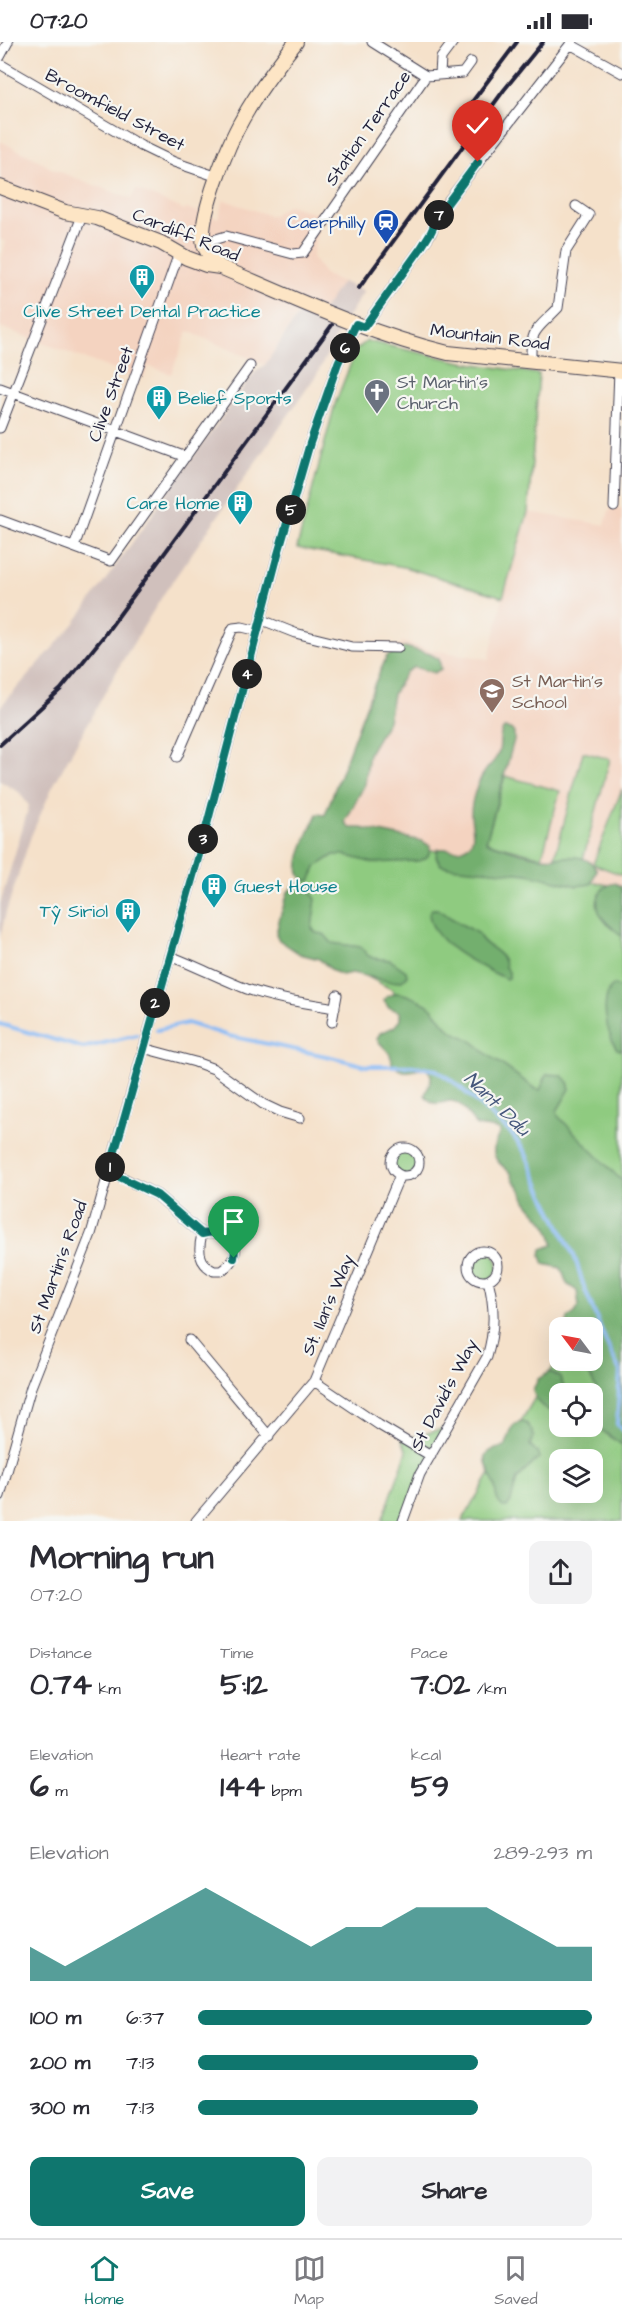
<!DOCTYPE html>
<meta charset="utf-8">
<style>
:root{--surface:#fff;--page:#f2f2f3;--text:#2b2b33;--muted:#7c7c81;--line:#e1e1e2;--accent:#0f766e}
body{margin:0;font-family:"Architects Daughter",sans-serif;background:var(--page);color:var(--text);height:100vh;display:flex;flex-direction:column;font-size:22px;white-space:nowrap}
*{box-sizing:border-box;margin:0}
p{font-size:20px;color:var(--muted)}
.icon{flex:none;width:33px;height:33px;fill:none;stroke:currentColor;stroke-width:2;stroke-linecap:round;stroke-linejoin:round}
.map{position:relative;height:1479px;overflow:hidden}
.sheet{display:flex;flex-direction:column;background:var(--surface);flex:1}
.sheet>*{flex:none}
.needle{width:39px;rotate:302deg}
.tools{position:absolute;left:549px;top:1275px;display:grid;gap:12px}
.tools a{display:grid;place-items:center;width:54px;height:54px;border-radius:12px;background:var(--surface);box-shadow:0 6px 24px #0002;font-size:30px}
.pin{position:absolute;display:grid;place-items:center;width:51px;height:51px;color:#fff;margin:-62px -26px;border-radius:50% 50% 50% 0;rotate:-45deg;box-shadow:0 0 6px #0007}
.pin .icon{rotate:45deg}
.km{position:absolute;width:30px;height:30px;margin:-15px;border-radius:50%;background:#222;color:#fff;font-size:16px;line-height:30px;text-align:center}
.round{display:grid;place-items:center;flex:none;width:63px;height:63px;border-radius:12px;background:var(--page)}
.head{display:flex;align-items:center;justify-content:space-between;height:102px;padding:0 30px}
h1{font-size:33px;font-weight:800;line-height:45px}
.figures{display:grid;grid-template-columns:repeat(3,1fr);gap:9px;height:102px;padding:6px 30px}
.figures div{display:grid;align-content:center}
.figures b{font-size:30px;font-weight:800}
.figures small{font-size:16px;font-weight:400}
.figures p{font-size:16px}
.chart{height:168px;padding:12px 30px}
.chart p{display:flex;justify-content:space-between}
.chart svg{width:100%;height:108px;margin-top:6px;fill:var(--accent);opacity:.7}
.button{display:flex;gap:12px;margin-top:auto;padding:12px 30px}
.button a{flex:1;height:69px;border-radius:12px;background:var(--accent);color:#fff;font-size:24px;font-weight:800;line-height:69px;text-align:center}
.button a+a{background:var(--page);color:var(--text)}
ul{padding:0 30px;list-style:none;font-size:20px}
li{display:grid;grid-template-columns:96px 72px 1fr;align-items:center;height:45px}
li i{height:15px;border-radius:8px;background:var(--accent)}
.status{display:flex;justify-content:space-between;align-items:center;height:42px;padding:0 30px;background:var(--surface);direction:ltr}
.status svg{height:16px;fill:currentColor}
.tab-bar{display:flex;justify-content:space-around;align-items:center;height:84px;border-top:2px solid var(--line);background:var(--surface);font-size:16px;color:var(--muted)}
.tab-bar a{display:grid;justify-items:center;gap:3px}
.tab-bar .active{color:var(--accent)}
.map>svg:first-child{display:block}
</style>
<div class="status"><b>07:20</b><svg viewBox="0 0 49 12"><path d="M0 12V9h3v3zM5 12V6h3v6zM10 12V3h3v9zM15 12V0h3v12zM26 1h20v11H26zM47 4h2v5h-2z"/></svg></div>
<div class="map">
<svg width="622" height="1479" viewBox="0 0 622 1479">
<rect width="100%" height="100%" fill="#f6f6f2"/>
<filter id="ink" filterUnits="userSpaceOnUse"><feTurbulence type="fractalNoise" baseFrequency=".0167" numOctaves="2"/><feDisplacementMap in="SourceGraphic" scale="12" xChannelSelector="R" yChannelSelector="G"/><feConvolveMatrix kernelMatrix="1 2 1 2 8 2 1 2 1" color-interpolation-filters="sRGB"/></filter>
<filter id="wash" filterUnits="userSpaceOnUse"><feTurbulence type="fractalNoise" baseFrequency=".008" numOctaves="4" result="noise"/><feDisplacementMap in="SourceGraphic" scale="24" xChannelSelector="R" yChannelSelector="G"/><feGaussianBlur stdDeviation="1.35" result="paint"/><feColorMatrix in="noise" values="0 0 0 0 0 0 0 0 0 0 0 0 0 0 0 0 0 1.4 0 .05"/><feComposite in="paint" operator="in"/></filter>
<g filter="url(#wash)">
<rect width="100%" height="100%" fill="#f5e1ca"/>
<path fill="#f4d3c0" d="M0 99 38 118 52 127 131 157 136 147 184 168 186 166 218 176 224 158 271 174 288 163 321 173 312 215 325 233 364 249 340 287 299 270 265 323 188 289 171 332 149 324 144 335 128 333 0 285V222L6 200 0 197Z
M614 465 622 468V881L617 845 346 791 325 773 374 643 387 614 395 611 402 600 431 608 489 617 503 555 528 470 605 483 609 469Z"/>
<path fill="#d0c0bc" d="M342 240 364 249 340 287 317 332 165 550 123 618 52 746 31 794 6 870 0 896V862L29 764 19 750 0 739V665L74 582 245 343 257 328 265 323 300 270 317 277Z"/>
<path fill="#8fcb80" stroke="#58765e" stroke-width="1.5" fill-rule="evenodd" d="M367 299 462 320 539 332 528 470 503 555 404 525 297 506 335 362 356 308Z
M583 710 610 717 582 821 555 814Z
M505 734 560 749 542 815 486 800Z
M622 747V833L593 822Z
M325 773 346 791 618 845 622 881V1479H462L559 1315 560 1318H592V1286L600 1243 553 1141 416 989 393 948 338 919 295 904 304 843ZM560 1352H592V1384H560ZM560 1418H592V1450H560Z
M391 1120a14 14 0 1 1 28 0a14 14 0 1 1-28 0Z
M468 1224a15 15 0 1 1 30 0a15 15 0 1 1-30 0Z
M446 1386 403 1479H382L407 1409 402 1398Z"/>
<path fill="#73af6e" stroke="#4a6854" stroke-width="1.5" d="M405 605 430 612 439 617 441 627 434 631 414 625 406 630 393 652 388 679 369 711 365 742 345 780 350 786H361L422 799 430 804C430 813 428 816 419 819L373 821 344 813H334L317 824 310 839C283 839 311 785 317 772L325 773 374 643 387 614Z
M504 686 511 687 514 691V698L486 800C503 805 523 813 541 815 560 818 585 807 597 828L591 842 577 844 528 832 449 825 441 823 436 815 438 807C446 805 458 811 465 806 478 798 471 784 471 772 471 759 477 741 484 731 488 724 495 720 498 712 502 703 497 694 504 686Z
M297 840 307 845 316 857 312 886 316 891 324 892 332 901 361 905 367 913 373 916 390 918 406 929 407 934 402 939 392 940 352 931 342 933 333 929 319 917 300 912 279 898 276 892 280 875 288 850Z
M615 841 622 845V894C615 888 606 882 601 874 593 859 599 844 615 841Z
M432 867H437L459 881 478 891C483 906 505 908 505 925L509 930V936L506 937C480 924 431 903 429 871Z
M614 943 622 946V1008L617 1007C607 993 598 955 614 943Z
M396 951C405 951 420 958 428 963 437 969 442 981 451 988 463 996 474 997 483 1009L536 1047 540 1048 547 1032 561 1033 568 1040 570 1047 557 1069 558 1074 622 1139V1403L600 1387 596 1375V1346L590 1334 568 1319 592 1318V1286L566 1285 568 1276 575 1271 579 1264 577 1249 567 1242 561 1226 544 1222 541 1214 542 1207 553 1203C552 1183 537 1174 526 1159 524 1155 523 1150 520 1146 516 1140 512 1139 511 1131 492 1116 489 1112 500 1090L497 1087 477 1084C471 1078 465 1066 459 1062 446 1052 438 1072 425 1053 428 1041 437 1035 425 1026 412 1028 404 1034 392 1022 392 1008 383 1007 377 997L380 991 394 985 400 978V970L388 965 384 959 386 955Z
M550 1330 559 1334 567 1351 560 1352 559 1369C546 1371 537 1362 533 1349L538 1337Z
M521 1380C529 1380 531 1387 534 1394L530 1403 537 1410 539 1416 517 1437 511 1459 507 1465H503C493 1457 498 1450 493 1439 486 1420 476 1409 505 1405L513 1384Z"/>
<g fill="none" stroke-linecap="round" stroke-linejoin="round">
<path stroke="#88baf5" stroke-width="4" d="M0 982 83 1006 137 993
M157 988 187 981 229 994 331 1015 366 1024H413L436 1028 454 1040 511 1091 525 1110 541 1147 575 1216 584 1245 609 1307 620 1329 617 1382 622 1388"/>
</g>
</g>
<g filter="url(#ink)">
<g fill="none" stroke-linecap="round" stroke-linejoin="round">
<g stroke="#423f50" stroke-width="11">
<path id="street" d="M372 0 426 34
M570 2 622 31
M0 15 8 0
M0 22 141 104 174 120 218 135
M440 32 441 16 453 0
M203 201 226 194 293 212 303 211 426 34 463 31 471 20
M364 285 421 206 431 191 439 171 572 0
M531 319C530 286 537 288 558 266L566 209 589 173 576 164
M0 346 186 415
M0 386 82 174
M614 465 619 328
M0 478 111 519 250 324
M74 505 179 211
M262 578 295 591 352 605 398 606
M177 715 233 586 242 585 259 589
M170 914C196 924 221 937 247 947 275 957 305 961 335 966
M332 980 337 953
M143 1006 195 1020 214 1027 263 1062 280 1070 300 1076
M391 1120a14 14 0 1 1 28 0a14 14 0 1 1-28 0Z
M109 1129 157 1153 202 1192C233 1185 249 1209 221 1229H214C198 1221 198 1208 202 1192
M468 1224a15 15 0 1 1 30 0a15 15 0 1 1-30 0Z
M189 1298 269 1394
M314 1339 379 1383 431 1414
M0 1454 31 1345 91 1192 199 813 278 512 310 401 338 321 356 282
M196 1479 314 1339 400 1133
M403 1479 420 1432 487 1315C495 1288 495 1265 488 1238"/>
</g>
<g stroke="#423f50" stroke-width="16">
<path id="secondary" d="M0 145 65 170 97 176 161 201 187 216 206 223 220 225C295 257 369 292 448 311L622 329
M220 225C214 218 207 212 204 203 197 177 229 100 243 76 258 49 277 24 296 0"/>
</g>
<use href="#street" stroke="#fff" stroke-width="9"/>
<use href="#secondary" stroke="#fde5c5" stroke-width="14"/>
<path stroke="#22223b" stroke-width="4" d="M460 76 517 0
M359 246 504 48 543 0
M0 703 61 647 103 595 332 283"/>
</g>
</g>
<g fill="none" stroke-linecap="round" stroke-linejoin="round" filter="url(#ink)">
<g stroke="#fff" stroke-width="12">
<path id="route" d="M234 1216C238 1192 222 1188 202 1192L157 1153 109 1130 199 813 278 512 310 401 338 321 356 282 364 285 421 206 431 190 440 171 478 120"/>
</g>
<use href="#route" stroke="#0f766e" stroke-width="8"/>
</g>
<defs>
<g id="station-pin" transform="scale(1.35)"><path d="M0 17L-7.5 6A9.5 9.5 0 1 1 7.5 6Z" fill="#1a4fb4" stroke="#f6f6f2"/><path d="M-3-6H3Q5-6 5-4V2Q5 4 3 4L4.5 6H3L1.5 4h-3L-3 6H-4.5L-3 4Q-5 4-5 2V-4Q-5-6-3-6ZM-3.5-4v3h7v-3ZM-3.5 1v1.5H-2V1ZM2 1v1.5H3.5V1Z" fill="#fff"/></g>
<g id="building-pin" transform="scale(1.35)"><path d="M0 17L-7.5 6A9.5 9.5 0 1 1 7.5 6Z" fill="#0f9aa8" stroke="#f6f6f2"/><path d="M-4-6H4V6H1V3H-1V6H-4ZM-2.5-4.3h1.7v1.8h-1.7ZM.8-4.3h1.7v1.8H.8ZM-2.5-1h1.7V.8h-1.7ZM.8-1h1.7V.8H.8Z" fill="#fff"/></g>
<g id="church-pin" transform="scale(1.35)"><path d="M0 17L-7.5 6A9.5 9.5 0 1 1 7.5 6Z" fill="#6b7280" stroke="#f6f6f2"/><path d="M-1.2-6h2.4v3.5h3.3v2.4h-3.3V6h-2.4V-.1h-3.3v-2.4h3.3Z" fill="#fff"/></g>
<g id="school-pin" transform="scale(1.35)"><path d="M0 17L-7.5 6A9.5 9.5 0 1 1 7.5 6Z" fill="#8d6e63" stroke="#f6f6f2"/><path d="M0-5L7-2L0 1L-7-2ZM-4 1L0 2.5L4 1V4Q0 6-4 4Z" fill="#fff"/></g>
</defs>
<g fill-rule="evenodd">
<use href="#station-pin" x="386" y="180"/>
<use href="#building-pin" x="142" y="235"/>
<use href="#church-pin" x="377" y="350"/>
<use href="#building-pin" x="159" y="356"/>
<use href="#building-pin" x="240" y="461"/>
<use href="#school-pin" x="492" y="649"/>
<use href="#building-pin" x="214" y="844"/>
<use href="#building-pin" x="128" y="869"/>
</g>
<g text-anchor="middle" dominant-baseline="central" stroke-width="4.5" stroke-linejoin="round" paint-order="stroke">
<g font-size="18" fill="#22223b" stroke="#f6f6f2">
<text transform="translate(115 68) rotate(28)">Broomfield Street</text>
<text transform="translate(368 86) rotate(-55)">Station Terrace</text>
<text transform="translate(186 193) rotate(22)">Cardiff Road</text>
<text transform="translate(490 295) rotate(7)">Mountain Road</text>
<text transform="translate(111 352) rotate(-70)">Clive Street</text>
<text transform="translate(58 1225) rotate(-70)">St Martin's Road</text>
<text transform="translate(328 1263) rotate(-67)">St. Ilan's Way</text>
<text transform="translate(444 1353) rotate(-62)">St David's Way</text>
</g>
<g font-size="18" fill="#164399" stroke="#f6f6f2" text-anchor="end">
<text x="366" y="180">Caerphilly</text>
</g>
<g font-size="18" fill="#0d838f" stroke="#f6f6f2" text-anchor="start">
<text x="142" y="269" text-anchor="middle">Clive Street Dental Practice</text>
<text x="178" y="356">Belief Sports</text>
<text x="220" y="461" text-anchor="end">Care Home</text>
<text x="234" y="844">Guest House</text>
<text x="108" y="869" text-anchor="end">Tŷ Siriol</text>
</g>
<g font-size="18" fill="#5b616d" stroke="#f6f6f2" text-anchor="start">
<text x="397" y="340">St Martin's<tspan x="397" dy="21">Church</tspan></text>
</g>
<g font-size="18" fill="#785e54" stroke="#f6f6f2" text-anchor="start">
<text x="512" y="639">St Martin's<tspan x="512" dy="21">School</tspan></text>
</g>
<g font-size="20" font-style="italic" fill="#46577c" stroke="#f6f6f2">
<text transform="translate(497 1062) rotate(44)">Nant Ddu</text>
</g>
</g>
</svg>
<div class="tools">
<a><svg class="needle" viewBox="-14 -14 28 28"><path d="M0-13l5 13h-10z" fill="#e53935"/><path d="M0 13l5-13h-10z" fill="#7c7c81"/></svg></a>
<a><svg class="icon" aria-label="locate" viewBox="0 0 24 24"><circle cx="12" cy="12" r="6"/><path d="M12 2v4M12 18v4M2 12h4M18 12h4"/></svg></a>
<a><svg class="icon" aria-label="layers" viewBox="0 0 24 24"><path d="M12 4l9 5-9 5-9-5zM3 14l9 5 9-5"/></svg></a>
</div>
<div class="pin" style="left:234px;top:1216px;background:#1e9e55"><svg class="icon" aria-label="arrive" viewBox="0 0 24 24"><path d="M6 21V4h12l-3 4 3 4H6"/></svg></div>
<div class="pin" style="left:478px;top:120px;background:#d93025"><svg class="icon" aria-label="check" viewBox="0 0 24 24"><path d="M5 12l5 5 9-10"/></svg></div>
<b class="km" style="left:110px;top:1125px">1</b>
<b class="km" style="left:155px;top:961px">2</b>
<b class="km" style="left:203px;top:797px">3</b>
<b class="km" style="left:247px;top:632px">4</b>
<b class="km" style="left:291px;top:468px">5</b>
<b class="km" style="left:345px;top:306px">6</b>
<b class="km" style="left:439px;top:173px">7</b>
</div>
<section class="sheet">
<div class="head"><div><h1>Morning run</h1><p>07:20</p></div><a class="round"><svg class="icon" aria-label="share" viewBox="0 0 24 24"><path d="M12 15V3M7 8l5-5 5 5M5 13v7h14v-7"/></svg></a></div>
<div class="figures">
<div><p>Distance</p><b>0.74<small> km</small></b></div>
<div><p>Time</p><b>5:12</b></div>
<div><p>Pace</p><b>7:02<small> /km</small></b></div>
</div>
<div class="figures">
<div><p>Elevation</p><b>6<small> m</small></b></div>
<div><p>Heart rate</p><b>144<small> bpm</small></b></div>
<div><p>kcal</p><b>59</b></div>
</div>
<div class="chart"><p><span>Elevation</span>289–293 m</p>
<svg viewBox="0 0 160 44" preserveAspectRatio="none"><path d="M0 44V30L10 38L20 30L30 22L40 14L50 6L60 14L70 22L80 30L90 22L100 22L110 14L120 14L130 14L140 22L150 30L160 30V44z"/></svg>
</div>
<ul>
<li><b>100 m</b>6:37<i style="width:100%"></i></li>
<li><b>200 m</b>7:13<i style="width:71%"></i></li>
<li><b>300 m</b>7:13<i style="width:71%"></i></li>
</ul>
<div class="button"><a>Save</a><a>Share</a></div>
</section>
<nav class="tab-bar">
<a class="active"><svg class="icon" aria-label="home" viewBox="0 0 24 24"><path d="M3 11l9-7 9 7M6 9v11h12V9"/></svg>Home</a>
<a><svg class="icon" aria-label="map" viewBox="0 0 24 24"><path d="M3 6l6-2 6 2 6-2v14l-6 2-6-2-6 2zM9 4v14M15 6v14"/></svg>Map</a>
<a><svg class="icon" aria-label="saved" viewBox="0 0 24 24"><path d="M7 4h10v16l-5-4-5 4z"/></svg>Saved</a>
</nav>
